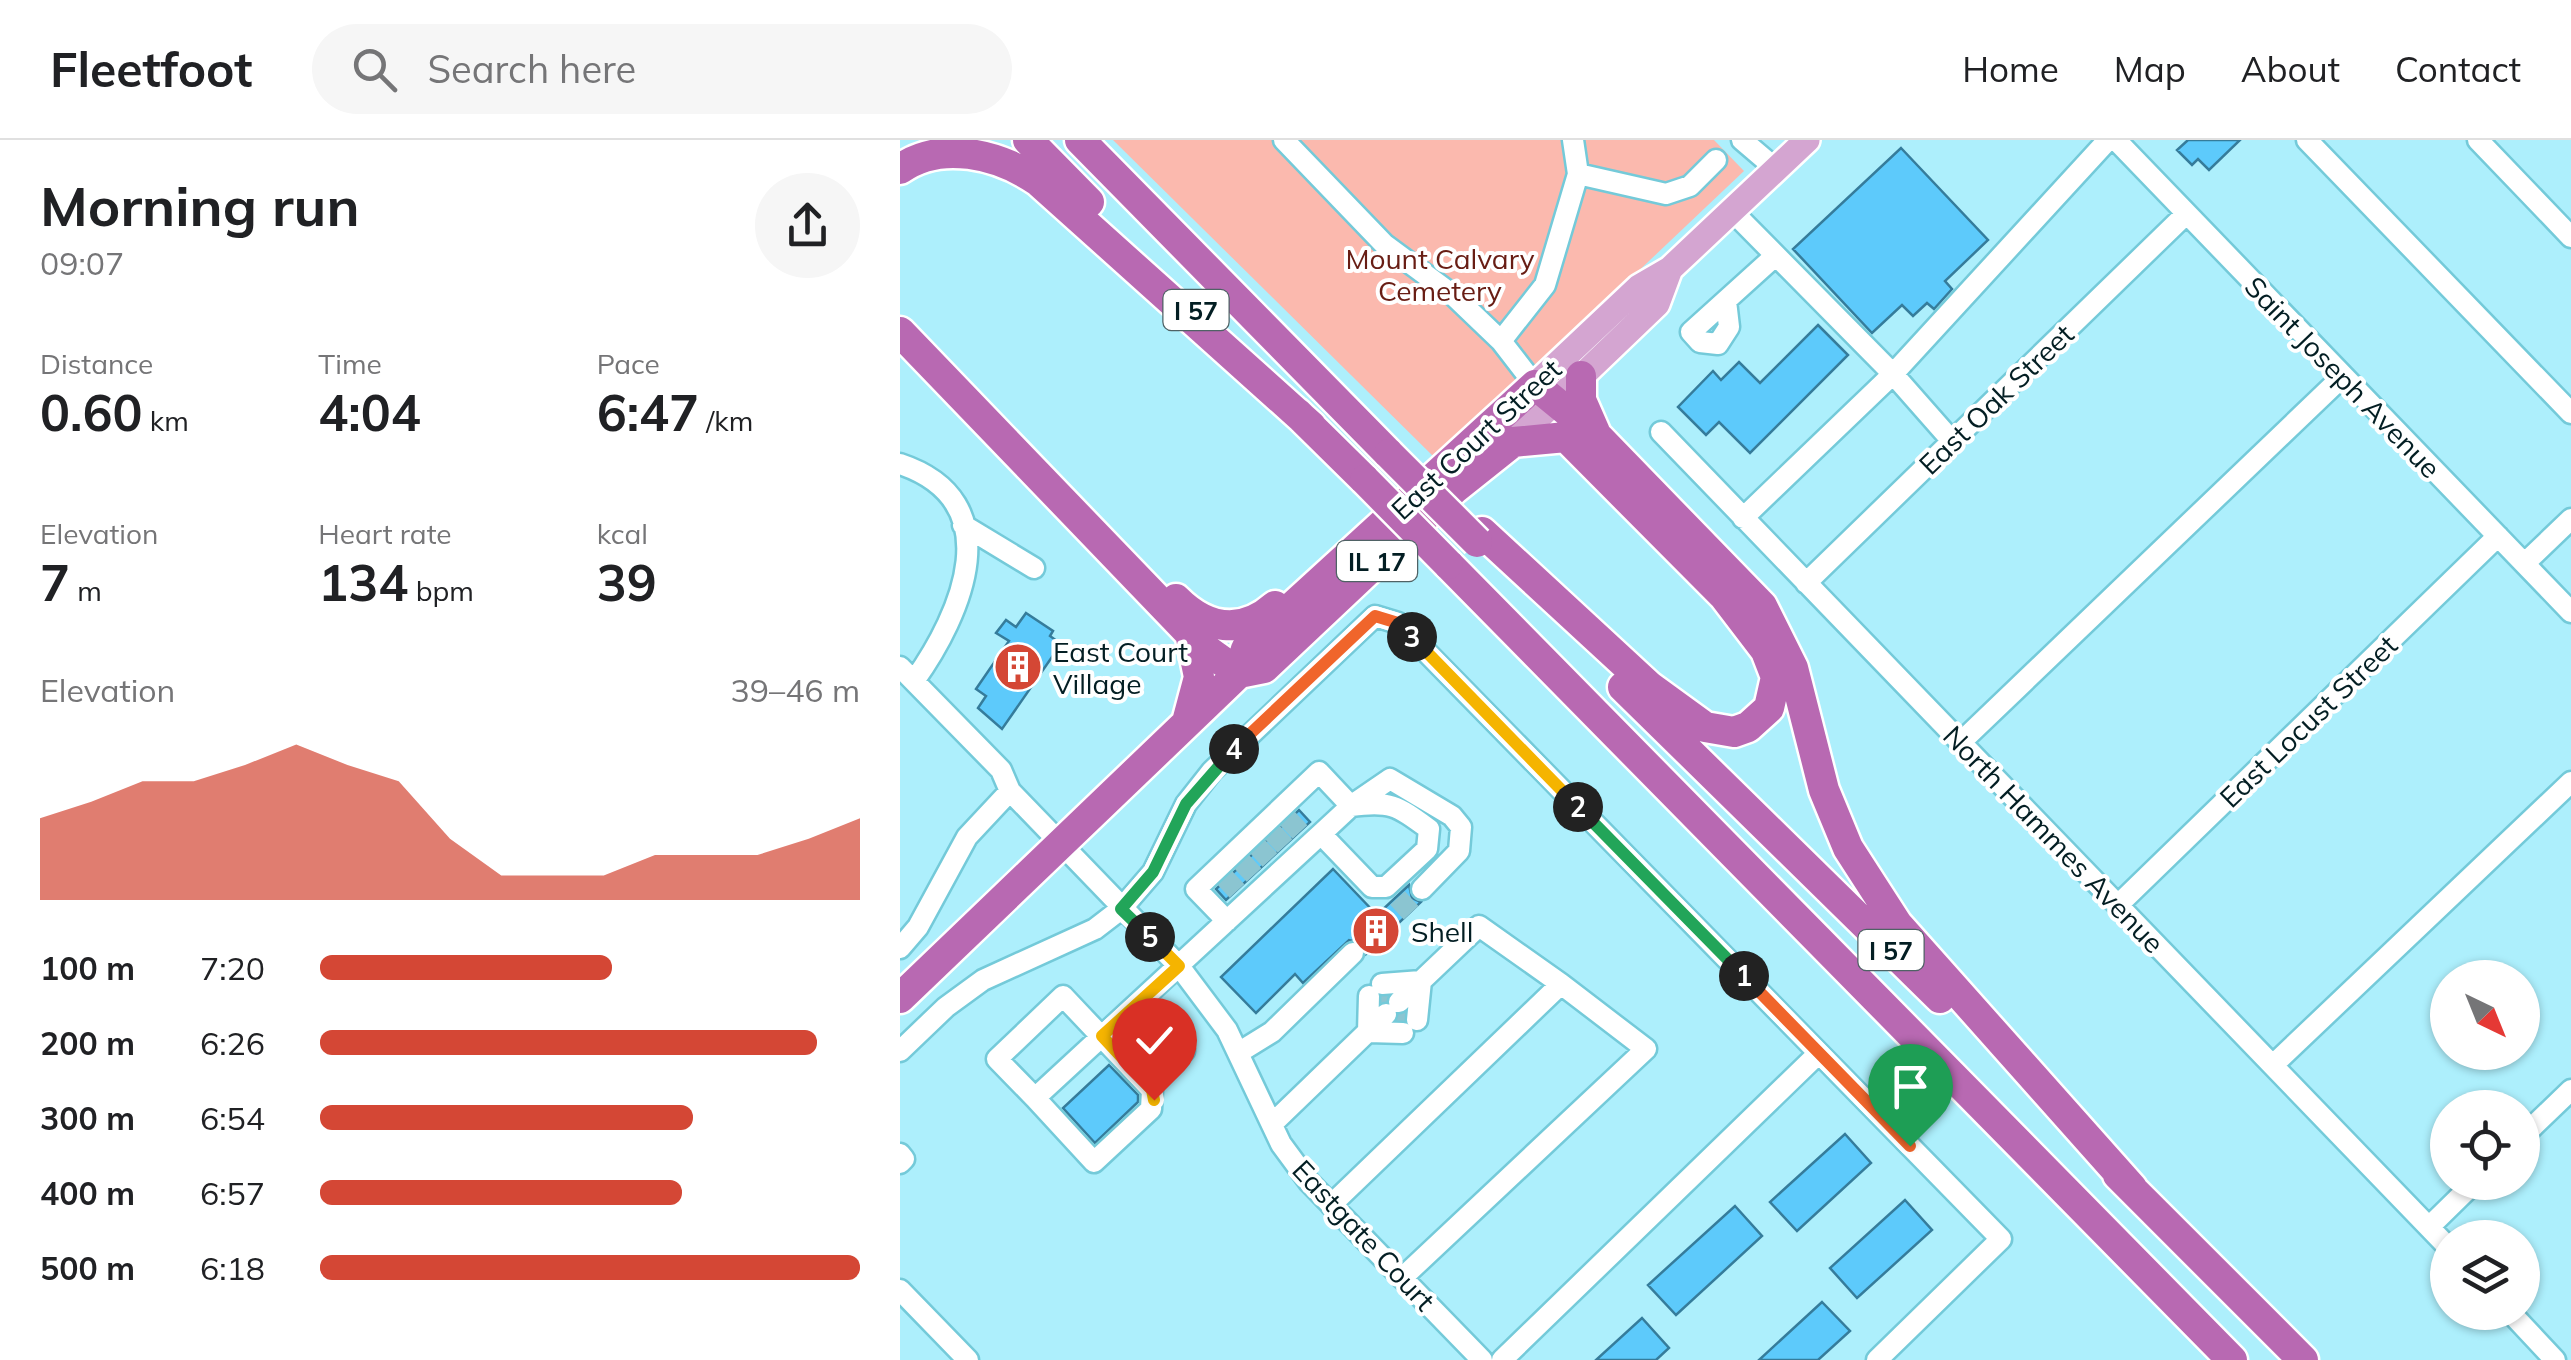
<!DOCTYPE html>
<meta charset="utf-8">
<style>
:root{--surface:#fff;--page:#f6f6f6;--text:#202124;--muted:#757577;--line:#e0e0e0;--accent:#d44735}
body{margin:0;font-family:Mulish,sans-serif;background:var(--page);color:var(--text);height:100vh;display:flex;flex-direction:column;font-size:38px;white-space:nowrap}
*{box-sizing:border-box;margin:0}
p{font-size:32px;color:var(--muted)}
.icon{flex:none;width:55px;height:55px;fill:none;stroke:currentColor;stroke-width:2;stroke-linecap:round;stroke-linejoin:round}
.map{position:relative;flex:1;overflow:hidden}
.sheet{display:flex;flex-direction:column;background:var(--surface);width:900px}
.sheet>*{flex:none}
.needle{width:65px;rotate:137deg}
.fabs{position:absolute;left:1530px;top:820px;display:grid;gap:20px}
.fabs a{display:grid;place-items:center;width:110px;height:110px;border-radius:50%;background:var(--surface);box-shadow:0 2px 8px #0004;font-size:50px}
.pin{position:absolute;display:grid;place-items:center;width:85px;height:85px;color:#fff;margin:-102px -42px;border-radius:50% 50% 50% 0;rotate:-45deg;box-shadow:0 0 10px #0007}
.pin .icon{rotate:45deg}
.km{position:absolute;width:50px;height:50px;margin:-25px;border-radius:50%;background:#222;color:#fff;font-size:28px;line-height:50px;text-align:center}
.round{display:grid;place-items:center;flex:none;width:105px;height:105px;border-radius:52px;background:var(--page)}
.overview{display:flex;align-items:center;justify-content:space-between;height:170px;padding:0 40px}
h1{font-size:55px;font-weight:700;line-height:75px}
.figures{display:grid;grid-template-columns:repeat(3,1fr);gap:15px;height:170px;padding:10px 40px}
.figures div{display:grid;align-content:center}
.figures b{font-size:50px;font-weight:700}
.figures small{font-size:28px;font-weight:400}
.figures p{font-size:28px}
.chart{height:280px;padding:20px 40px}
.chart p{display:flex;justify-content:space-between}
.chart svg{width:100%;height:180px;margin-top:10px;fill:var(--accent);opacity:.7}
ul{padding:0 40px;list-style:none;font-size:32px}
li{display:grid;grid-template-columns:160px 120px 1fr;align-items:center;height:75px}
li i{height:25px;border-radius:12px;background:var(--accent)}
header{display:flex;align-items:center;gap:60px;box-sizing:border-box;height:140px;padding:0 50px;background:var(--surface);border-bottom:2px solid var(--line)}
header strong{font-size:48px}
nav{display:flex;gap:55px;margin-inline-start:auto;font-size:35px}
.search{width:700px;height:90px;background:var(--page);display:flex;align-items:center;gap:25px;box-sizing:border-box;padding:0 35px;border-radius:55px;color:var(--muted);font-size:38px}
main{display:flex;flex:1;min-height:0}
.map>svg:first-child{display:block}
</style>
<header>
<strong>Fleetfoot</strong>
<div class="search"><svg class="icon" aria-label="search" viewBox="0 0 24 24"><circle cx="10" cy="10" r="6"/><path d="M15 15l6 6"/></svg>Search here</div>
<nav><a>Home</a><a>Map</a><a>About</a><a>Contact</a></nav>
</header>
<main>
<section class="sheet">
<div class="overview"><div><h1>Morning run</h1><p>09:07</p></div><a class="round"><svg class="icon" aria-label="share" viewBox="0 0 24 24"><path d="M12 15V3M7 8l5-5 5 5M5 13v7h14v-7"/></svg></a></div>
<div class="figures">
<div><p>Distance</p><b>0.60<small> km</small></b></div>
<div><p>Time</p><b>4:04</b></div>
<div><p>Pace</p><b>6:47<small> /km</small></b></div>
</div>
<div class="figures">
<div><p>Elevation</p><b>7<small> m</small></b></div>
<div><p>Heart rate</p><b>134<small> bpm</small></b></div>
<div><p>kcal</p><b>39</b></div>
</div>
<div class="chart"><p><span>Elevation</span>39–46 m</p>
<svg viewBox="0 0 160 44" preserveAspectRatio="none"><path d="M0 44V24L10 20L20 15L30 15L40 11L50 6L60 11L70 15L80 29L90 38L100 38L110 38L120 33L130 33L140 33L150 29L160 24V44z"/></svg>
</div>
<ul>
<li><b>100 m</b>7:20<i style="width:54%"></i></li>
<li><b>200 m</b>6:26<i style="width:92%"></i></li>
<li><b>300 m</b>6:54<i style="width:69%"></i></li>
<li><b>400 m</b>6:57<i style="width:67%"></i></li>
<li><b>500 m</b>6:18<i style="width:100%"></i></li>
</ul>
</section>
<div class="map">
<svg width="1671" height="1220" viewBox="0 0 1671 1220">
<rect width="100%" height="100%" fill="#adeffc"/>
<path fill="#fbb9ae" d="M213 0H814L844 31 538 321Z"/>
<path fill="#5dcafb" stroke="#357c9b" stroke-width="2.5" d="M1288 0H1340L1309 30 1298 19 1292 25 1277 10Z
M1001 8 1088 100 1045 141 1052 149 1034 169 1027 163 1013 176 1002 165 972 193 893 109Z
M918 185 948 215 850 313 819 282 806 295 778 267 813 231 821 240 839 222 860 243Z
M126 473 153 491 150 496 161 504 102 589 78 568 86 556 76 549 109 501 96 493 106 480 116 487Z
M399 670 410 682 326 760 316 749Z
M433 729 477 775 509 745 512 758 521 762 466 814 462 803 449 800 403 843 395 834 356 873 321 837Z
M209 925 238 955V962L195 1003 163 968Z
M945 994 971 1023 897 1091 870 1062Z
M1005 1060 1032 1090 957 1158 930 1128Z
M835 1066 862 1096 776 1175 748 1145Z
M922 1162 950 1191 918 1220H859Z
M742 1178 769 1208 756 1220H696Z"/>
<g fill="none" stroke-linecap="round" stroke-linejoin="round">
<path stroke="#8bc5d1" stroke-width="20" stroke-dasharray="20 10" stroke-linecap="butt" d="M387 678 400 692
M372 692 385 706
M357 706 370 720
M341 721 354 735
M324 737 337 751
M453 813 522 749
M478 865 490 853
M494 883 507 870"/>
<g stroke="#74cad9" stroke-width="25">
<path id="minor" d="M384 0 484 104 553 155 601 201 635 245
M842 0 876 29
M1216 0 1671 472
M1407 0 1671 273
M1578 0 1671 97
M678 34 766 54 790 46 816 20
M832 71 993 234 843 378
M826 161 829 187 818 204 800 202 791 192 874 117
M601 201 645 145 678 34 673 0
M761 292 1548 1107
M1052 301 993 234 1208 0
M0 324C111 361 62 474 14 541
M63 385 134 428
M1625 423 1671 379
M906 443 1286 74
M0 527 101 630 110 651 279 826 327 890 381 1004 409 1042 582 1220
M1061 602 1441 238
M452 665 490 639 552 676 561 687 559 711 522 749
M421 694 472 747H486L527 709 529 689C496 665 491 661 451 666
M1218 765 1598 396
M0 808 18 787 67 697 110 651
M482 844 521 841
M239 862 284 911
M499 862 579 786 661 844
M517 880 521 841
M468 892 469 856
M468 892 503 893
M0 911 46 867 83 840 195 789 221 769 253 732 286 664 312 631 475 476 498 483 1101 1099 977 1220
M338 913 372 892 453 813
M1373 925 1671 642
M135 958 97 919 163 856 252 950 251 969 194 1022 135 958C240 861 346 764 451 666L419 632 296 749 327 781
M372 984 486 874
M1622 997 1671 950
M0 1014 4 1019 0 1023
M431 1065 661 844 746 909 502 1138
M1529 1087 1575 1042
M0 1150 68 1220
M1610 1172 1655 1220
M602 1220 919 913"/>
</g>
<g stroke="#fff" stroke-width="30">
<path id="major" d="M635 245 739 147 770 129 907 0
M613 302 757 164 770 129"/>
</g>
<g stroke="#fff" stroke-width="35">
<path id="highway" d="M128 0 189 62
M180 0 489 314
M0 29C41 0 98 14 138 41L411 286
M0 192 304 508 339 533 364 528 554 349 613 302 666 297 824 456 866 511 876 537 869 568 848 587 834 592 805 587 750 547 582 392
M681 236V260L695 292
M397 273 465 340
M548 424 1332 1220
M276 459C306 489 341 496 375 466
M723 547 1040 858
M287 582 299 537 290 493
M0 858 339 533 346 509 635 245 696 295 862 466 893 528 924 650 948 708 997 784 1232 1048
M1218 1035 1403 1220"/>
</g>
<use href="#minor" stroke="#fff" stroke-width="20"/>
<use href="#major" stroke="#d4a5d1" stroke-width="25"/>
<use href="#highway" stroke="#b869b2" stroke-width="30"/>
<g stroke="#fff" stroke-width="35" stroke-linecap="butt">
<path id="highway-bridge" d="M489 314 577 402
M465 340 548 424"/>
</g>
<use href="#highway-bridge" stroke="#b869b2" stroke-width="30"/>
</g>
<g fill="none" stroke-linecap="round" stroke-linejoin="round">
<g stroke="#fff" stroke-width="20">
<path id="split-1" d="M844 836 1010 1006"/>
</g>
<g stroke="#fff" stroke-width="20">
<path id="split-2" d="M678 667 844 836"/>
</g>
<g stroke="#fff" stroke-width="20">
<path id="split-3" d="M512 497 678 667"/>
</g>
<g stroke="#fff" stroke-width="20">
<path id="split-4" d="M334 609 475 476 498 483 512 497"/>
</g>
<g stroke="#fff" stroke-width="20">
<path id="split-5" d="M250 797 221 769 253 732 286 664 334 609"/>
</g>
<g stroke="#fff" stroke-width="20">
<path id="split-6" d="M250 797 279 826 202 896 252 950 254 960"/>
</g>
<use href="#split-1" stroke="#f0652b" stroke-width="12"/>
<use href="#split-2" stroke="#22a559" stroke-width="12"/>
<use href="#split-3" stroke="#f5b400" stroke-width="12"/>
<use href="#split-4" stroke="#f0652b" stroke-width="12"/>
<use href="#split-5" stroke="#22a559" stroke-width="12"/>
<use href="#split-6" stroke="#f5b400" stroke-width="12"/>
</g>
<defs>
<g id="building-disc" transform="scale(2.5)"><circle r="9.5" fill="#d44735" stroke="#fff"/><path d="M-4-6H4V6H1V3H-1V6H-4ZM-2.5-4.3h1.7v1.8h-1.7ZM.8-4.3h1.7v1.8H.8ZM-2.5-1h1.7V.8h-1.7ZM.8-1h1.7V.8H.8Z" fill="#fff"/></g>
</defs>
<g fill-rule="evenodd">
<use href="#building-disc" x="118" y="527"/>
<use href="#building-disc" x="476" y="791"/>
</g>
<g text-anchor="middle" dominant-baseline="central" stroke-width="8" stroke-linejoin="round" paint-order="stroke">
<g fill="#fff" stroke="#4f6265" stroke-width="2.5">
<rect x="263.5" y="150" width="65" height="40" rx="8"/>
<rect x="437" y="401" width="80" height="40" rx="8"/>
<rect x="958.5" y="790" width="65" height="40" rx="8"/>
</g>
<g font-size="25" font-weight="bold" fill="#031e23">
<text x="296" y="170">I 57</text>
<text x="477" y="421">IL 17</text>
<text x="991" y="810">I 57</text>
</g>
<g font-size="28" fill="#681d14" stroke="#fff">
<text x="540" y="118">Mount Calvary<tspan x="540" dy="32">Cemetery</tspan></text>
</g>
<g font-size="28" fill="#031e23" stroke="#fff">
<text transform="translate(1443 237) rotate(46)">Saint Joseph Avenue</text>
<text transform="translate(1096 259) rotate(-44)">East Oak Street</text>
<text transform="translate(576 299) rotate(-43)">East Court Street</text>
<text transform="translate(1408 581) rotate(-44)">East Locust Street</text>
<text transform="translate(1154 699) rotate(46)">North Hammes Avenue</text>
<text transform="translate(464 1095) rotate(47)">Eastgate Court</text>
</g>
<g font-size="28" fill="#031e23" stroke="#fff" text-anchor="start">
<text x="153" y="511">East Court<tspan x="153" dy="32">Village</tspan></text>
<text x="511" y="791">Shell</text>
</g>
</g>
</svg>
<div class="fabs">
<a><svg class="needle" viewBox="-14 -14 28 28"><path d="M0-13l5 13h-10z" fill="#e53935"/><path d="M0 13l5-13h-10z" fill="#757577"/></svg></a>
<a><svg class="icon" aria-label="locate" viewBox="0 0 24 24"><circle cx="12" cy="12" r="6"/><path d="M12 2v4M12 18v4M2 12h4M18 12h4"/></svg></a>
<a><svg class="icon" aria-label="layers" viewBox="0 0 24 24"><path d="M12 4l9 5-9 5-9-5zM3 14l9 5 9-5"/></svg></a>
</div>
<div class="pin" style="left:1010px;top:1006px;background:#1e9e55"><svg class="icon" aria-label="arrive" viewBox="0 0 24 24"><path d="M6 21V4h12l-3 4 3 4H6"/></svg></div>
<div class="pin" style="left:254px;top:960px;background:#d93025"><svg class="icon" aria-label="check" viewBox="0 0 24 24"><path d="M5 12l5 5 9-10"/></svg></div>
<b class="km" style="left:844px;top:836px">1</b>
<b class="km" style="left:678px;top:667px">2</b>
<b class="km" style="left:512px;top:497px">3</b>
<b class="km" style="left:334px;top:609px">4</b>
<b class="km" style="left:250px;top:797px">5</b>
</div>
</main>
